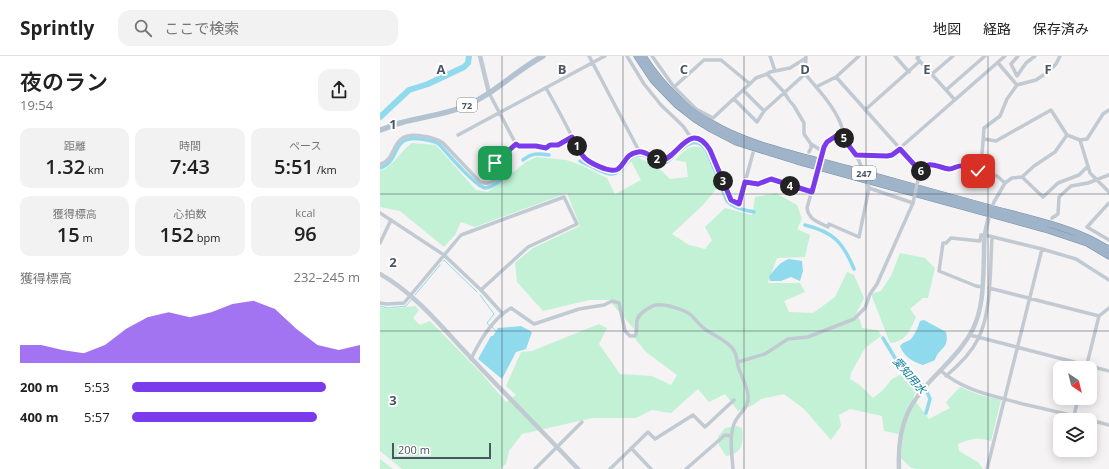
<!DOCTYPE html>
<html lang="ja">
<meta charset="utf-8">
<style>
:root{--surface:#fff;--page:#f2f2f2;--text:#222;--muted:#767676;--line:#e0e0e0;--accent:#7c3aed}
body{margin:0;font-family:"Open Sans","Noto Sans JP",sans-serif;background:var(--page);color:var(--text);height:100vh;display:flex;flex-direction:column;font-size:15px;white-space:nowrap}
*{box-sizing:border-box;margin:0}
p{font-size:13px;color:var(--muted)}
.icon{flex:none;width:22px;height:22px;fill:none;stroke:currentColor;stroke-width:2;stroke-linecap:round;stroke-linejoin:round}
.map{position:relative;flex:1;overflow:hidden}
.details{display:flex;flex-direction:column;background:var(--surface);width:380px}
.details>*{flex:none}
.needle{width:26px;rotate:145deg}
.buttons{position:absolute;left:673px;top:305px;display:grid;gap:8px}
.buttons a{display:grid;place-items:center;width:44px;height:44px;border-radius:8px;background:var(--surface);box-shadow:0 2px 10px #0003;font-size:20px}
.scale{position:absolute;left:12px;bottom:10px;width:99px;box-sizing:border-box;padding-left:4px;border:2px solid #4a5661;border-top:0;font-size:11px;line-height:14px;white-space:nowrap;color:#4a5661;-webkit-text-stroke:3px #fff;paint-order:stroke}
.pin{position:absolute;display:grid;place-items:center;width:34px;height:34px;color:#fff;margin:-17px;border-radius:8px;box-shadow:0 2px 6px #0006}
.km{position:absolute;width:20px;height:20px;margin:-10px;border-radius:50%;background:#222;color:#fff;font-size:11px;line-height:20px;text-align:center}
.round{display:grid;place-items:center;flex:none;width:42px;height:42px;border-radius:12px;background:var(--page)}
.overview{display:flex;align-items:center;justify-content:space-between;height:68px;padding:0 20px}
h1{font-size:22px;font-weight:600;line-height:30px}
.stats{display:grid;grid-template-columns:repeat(3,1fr);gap:6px;height:68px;padding:4px 20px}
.stats div{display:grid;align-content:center;border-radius:10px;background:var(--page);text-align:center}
.stats b{font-size:20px;font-weight:600}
.stats small{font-size:11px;font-weight:400}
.stats p{font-size:11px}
.chart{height:112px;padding:8px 20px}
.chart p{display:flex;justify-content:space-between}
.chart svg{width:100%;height:72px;margin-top:4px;fill:var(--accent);opacity:.7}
ul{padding:0 20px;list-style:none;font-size:13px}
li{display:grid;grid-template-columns:64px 48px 1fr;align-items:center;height:30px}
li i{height:10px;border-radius:5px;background:var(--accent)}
header{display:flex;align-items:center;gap:24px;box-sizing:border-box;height:56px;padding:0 20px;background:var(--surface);border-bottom:1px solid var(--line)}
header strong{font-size:19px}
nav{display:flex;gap:22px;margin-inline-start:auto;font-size:14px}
.search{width:280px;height:36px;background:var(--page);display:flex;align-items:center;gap:10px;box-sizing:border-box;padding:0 14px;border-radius:12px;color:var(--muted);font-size:15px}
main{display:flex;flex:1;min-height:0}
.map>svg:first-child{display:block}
</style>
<header>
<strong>Sprintly</strong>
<div class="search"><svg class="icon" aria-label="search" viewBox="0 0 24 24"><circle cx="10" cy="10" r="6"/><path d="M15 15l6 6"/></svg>ここで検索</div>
<nav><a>地図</a><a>経路</a><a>保存済み</a></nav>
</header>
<main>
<section class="details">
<div class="overview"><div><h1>夜のラン</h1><p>19:54</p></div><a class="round"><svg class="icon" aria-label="share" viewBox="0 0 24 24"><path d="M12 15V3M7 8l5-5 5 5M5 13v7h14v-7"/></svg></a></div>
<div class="stats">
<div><p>距離</p><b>1.32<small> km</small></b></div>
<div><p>時間</p><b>7:43</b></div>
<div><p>ペース</p><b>5:51<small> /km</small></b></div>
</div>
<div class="stats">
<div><p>獲得標高</p><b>15<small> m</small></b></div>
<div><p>心拍数</p><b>152<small> bpm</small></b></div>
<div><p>kcal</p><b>96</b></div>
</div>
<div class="chart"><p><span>獲得標高</span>232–245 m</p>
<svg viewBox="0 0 160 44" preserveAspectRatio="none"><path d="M0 44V33L10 33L20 36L30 38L40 33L50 23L60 16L70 13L80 16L90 13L100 8L110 6L120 11L130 23L140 33L150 36L160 33V44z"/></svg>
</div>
<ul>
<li><b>200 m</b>5:53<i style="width:85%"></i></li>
<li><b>400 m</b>5:57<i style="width:81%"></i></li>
</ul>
</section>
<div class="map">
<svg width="729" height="413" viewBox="0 0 729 413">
<rect width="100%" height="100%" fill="#f5f3f3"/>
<path fill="#c3f1d5" d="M32 87 56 89 96 134 108 136 146 106 156 101 186 104 203 110 227 122 235 138 261 124 251 105 257 101 278 111 290 123 308 121 306 106 295 104C305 95 309 88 323 92L327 99 338 131 323 149 292 178 309 189 325 193 332 184 325 171 345 152 372 159 375 141 396 137 417 149 422 163 417 173 430 179 425 201 397 202 388 227H420L425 236 404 245 409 256 433 257 455 241 467 216 474 219 484 242 476 258 480 264 482 272 498 274 501 280 485 292 471 317 470 323 481 330 493 342 502 335 512 323 524 317 538 331 533 342 549 363 570 352 566 346 580 331 600 339 621 344 611 385C597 381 591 383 578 388L579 395 598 406 603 413H536L530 411 521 402 523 379 504 375 502 360 470 353 459 359 461 370 451 384 424 353 404 338 381 343 373 349 358 355 345 338 329 346 318 333 291 357 272 354 256 362H212L142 378 129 395 126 408 120 413H22L0 395V251L9 253 35 250 39 254 33 262 40 269 50 265 101 317 126 346 136 339 126 330 141 296 152 295 219 268 227 272 219 288 240 318 272 320 291 329 297 319 266 296 256 284 254 273 229 244H209L163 255 137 226 135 207 153 192 200 170 187 137 95 171 81 166 75 179 64 191 20 155 0 151V115C14 110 20 95 32 87Z
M520 197 545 202 555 212 548 242H543L530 253 536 261C530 274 526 286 510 287L491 238 501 235 511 220Z
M357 370 362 372C364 387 362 398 346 400L339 389 338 381 345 372Z
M0 403 13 413H0Z"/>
<path fill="#90daee" d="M409 203 422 205 423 215 420 225 411 221 401 225H390L389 220C397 212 398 207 409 203Z
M544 264 566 276C570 293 559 291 555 304L543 309C532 305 524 301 520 290 523 286 527 286 531 283 535 278 538 272 540 265Z
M141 270 152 276 146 293 136 296 122 323 98 303 111 280H113L118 272Z"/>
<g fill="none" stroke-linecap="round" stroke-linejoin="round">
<path stroke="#90daee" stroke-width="1" d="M64 205V204L97 236
M35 239 60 209
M100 239 114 258 107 267 109 269
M0 250 8 252 26 250 31 244
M112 271 116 275"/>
<path stroke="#90daee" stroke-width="3.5" d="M143 104C152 97 158 97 169 99
M200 105C208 108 224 119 232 118 246 117 247 96 263 99 268 101 274 106 279 108 282 107 286 107 288 105 299 97 314 74 327 95L347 145C354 152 365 154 374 156
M0 112C21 106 10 78 41 83 48 84 53 84 59 88 66 96 96 131 105 132 113 132 120 124 126 119
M425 169C453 176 463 186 474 213
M503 282 515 302 546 333 550 343 546 357"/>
<path stroke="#90daee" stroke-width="6" d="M0 61 29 34 48 28 84 11 88 7 89 0"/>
<g stroke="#7690ad" stroke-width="7">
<path id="trunk" d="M257 0 273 24 297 49 315 63 331 73 356 86 417 105 665 173 707 187 729 200
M263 0C314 81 384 90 469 113 514 125 558 138 603 150 638 160 675 167 708 182 715 185 722 190 729 193"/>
</g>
<path stroke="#c1cad2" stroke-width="3.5" d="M209 0 259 95
M247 0 264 28 281 49 303 70 312 83
M272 0 294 31 316 53 333 62 376 22 387 18 390 16 410 12 426 2
M390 0 395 15
M515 0 529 16
M539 0 537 2 575 44
M638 0 631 8 637 20 646 7 655 0
M618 7 637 29
M387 18 404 36 409 44 414 50 424 67V78L431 88V92L429 96
M425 18C437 32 452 48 460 66 463 72 463 80 466 86 472 96 482 104 482 116
M552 18 573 0
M456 21 541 116
M294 31 324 4H341L370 28
M436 31 456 21 479 0
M166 32C175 48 184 64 192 81 196 87 199 98 205 102 211 107 230 118 238 113 246 107 244 98 258 96 268 94 274 107 284 104 299 98 312 65 330 94L351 144 359 148 373 97
M363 34 384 55
M566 34 605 0
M109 37 136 88 139 90H157L166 92 171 89H178L193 81
M354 43 377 66 384 55 425 18 426 1
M485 54 540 5
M462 76 447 86 444 91 427 152C429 164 438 166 448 171L449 168 479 181 489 132 488 125
M78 79 225 0
M604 83 616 85 671 54 687 79
M700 84 710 117 729 136
M431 88 442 95
M476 99H512L625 0
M0 108C19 104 8 74 42 80 50 81 56 82 63 87L100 126C109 129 113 126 119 120L115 107 136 88
M598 115 602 98 604 72 620 60 627 43 637 29 656 24 668 16 676 8 680 0
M642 121 663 141 678 127 699 119 708 110
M538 124 543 111 547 109H555L571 113 581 110 617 120 625 127
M365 126 379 128 391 123 393 125 432 136
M729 147 707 171 729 184
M611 154 614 146 625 127 632 122 642 121 654 110 675 96 687 79 700 84 707 83 723 58 729 54
M0 157 64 199 101 234 122 257
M672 162 678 158 679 141 691 130 708 127 729 119
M0 187 11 164
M603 231 596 230 559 215 563 187H566L571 182 600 185 601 179H605L662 193 696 203 729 224
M609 232 719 260
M0 247 7 248 24 247 81 179 184 141 197 168 148 191 101 234
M590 279 729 315
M91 303C100 284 112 263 131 252L154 268 199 253 224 249 232 245 239 247 245 275 250 280H255C260 272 252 264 263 256 267 253 271 250 276 249 285 248 304 253 311 259 316 264 320 270 326 274 335 280 346 284 353 293 357 299 357 304 358 310 361 320 367 329 368 339 370 352 358 357 354 368 349 382 352 398 353 413
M358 306 385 298 408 283 428 281 474 263 485 252 490 238 497 228 533 147 489 132
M706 312 719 260 729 252
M560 314C583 335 615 340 643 348 665 353 687 358 710 364
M566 320C578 310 591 297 598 283 612 256 610 211 612 181
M694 360 698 342
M710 364 729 369
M251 392 271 413
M155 413 202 366
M230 413 268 376 275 383 313 359 325 371 354 344
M306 413 345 379 351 380
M607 413 662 193"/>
<path stroke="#c1cad2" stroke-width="4.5" d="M100 0 109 37
M0 218C37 239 63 273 92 303 127 340 163 376 198 413
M519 413C517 367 529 345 561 314 573 301 585 289 593 273 604 250 603 224 604 199 604 192 604 184 605 178 606 171 608 164 610 157"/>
<path stroke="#b3c2d1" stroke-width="5.5" d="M0 74C7 72 13 69 20 67 41 61 63 59 83 51 113 39 135 15 163 0"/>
<use href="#trunk" stroke="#9fb4c9" stroke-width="6"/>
<path stroke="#c1cad2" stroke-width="3.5" d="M533 147 538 124"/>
</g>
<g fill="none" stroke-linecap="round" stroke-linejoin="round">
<g stroke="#fff" stroke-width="8">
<path id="route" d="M115 107 136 88 139 90H156L166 92 170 89H178L192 81C196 87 198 94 203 100 207 106 231 118 238 113 246 107 245 98 258 96 267 94 272 104 281 104 297 104 310 62 330 94L351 144 359 148 365 126 378 128 391 123 432 136 444 91 447 86 462 76 466 86 476 99 507 100 512 99 520 93 541 116C548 102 558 112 569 113 574 113 578 109 582 110 587 110 593 113 598 115"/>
</g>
<use href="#route" stroke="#7c3aed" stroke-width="5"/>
</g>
<path fill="none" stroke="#4a5661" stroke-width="1" stroke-opacity="0.55" d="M122 0V413M243 0V413M364 0V413M486 0V413M608 0V413M0 138H729M0 275H729"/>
<g text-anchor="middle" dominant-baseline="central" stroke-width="4" stroke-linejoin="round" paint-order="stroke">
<g fill="#fff" stroke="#808990" stroke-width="1">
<rect x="77" y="42" width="20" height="14" rx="3"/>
<rect x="472" y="110" width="24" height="14" rx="3"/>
</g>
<g font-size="9" font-weight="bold" fill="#4a5661">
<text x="87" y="49">72</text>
<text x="484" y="117">247</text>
</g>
<g font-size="11" font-style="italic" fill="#0c7c9b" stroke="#fff">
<text transform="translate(530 319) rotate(49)">愛知用水</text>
</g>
</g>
<g font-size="13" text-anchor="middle" font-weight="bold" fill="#4a5661" stroke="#fff" stroke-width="4" stroke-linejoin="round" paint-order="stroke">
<text x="61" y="18">A</text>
<text x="182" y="18">B</text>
<text x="304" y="18">C</text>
<text x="425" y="18">D</text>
<text x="547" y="18">E</text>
<text x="668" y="18">F</text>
<text x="13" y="73">1</text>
<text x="13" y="211">2</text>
<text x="13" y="349">3</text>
</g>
</svg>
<div class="buttons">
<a><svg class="needle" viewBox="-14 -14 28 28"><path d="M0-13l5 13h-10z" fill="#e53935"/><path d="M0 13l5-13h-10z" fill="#767676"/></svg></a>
<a><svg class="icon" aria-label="layers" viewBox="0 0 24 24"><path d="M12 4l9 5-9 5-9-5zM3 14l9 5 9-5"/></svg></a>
</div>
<div class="scale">200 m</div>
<div class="pin" style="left:115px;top:107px;background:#1e9e55"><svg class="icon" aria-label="arrive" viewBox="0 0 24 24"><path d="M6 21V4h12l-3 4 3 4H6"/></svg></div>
<div class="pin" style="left:598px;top:115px;background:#d93025"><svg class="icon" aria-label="check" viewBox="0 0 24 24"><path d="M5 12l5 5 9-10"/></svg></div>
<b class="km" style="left:197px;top:90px">1</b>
<b class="km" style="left:277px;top:103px">2</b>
<b class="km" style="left:343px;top:125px">3</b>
<b class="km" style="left:410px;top:130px">4</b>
<b class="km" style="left:464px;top:82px">5</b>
<b class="km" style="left:541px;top:115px">6</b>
</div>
</main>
